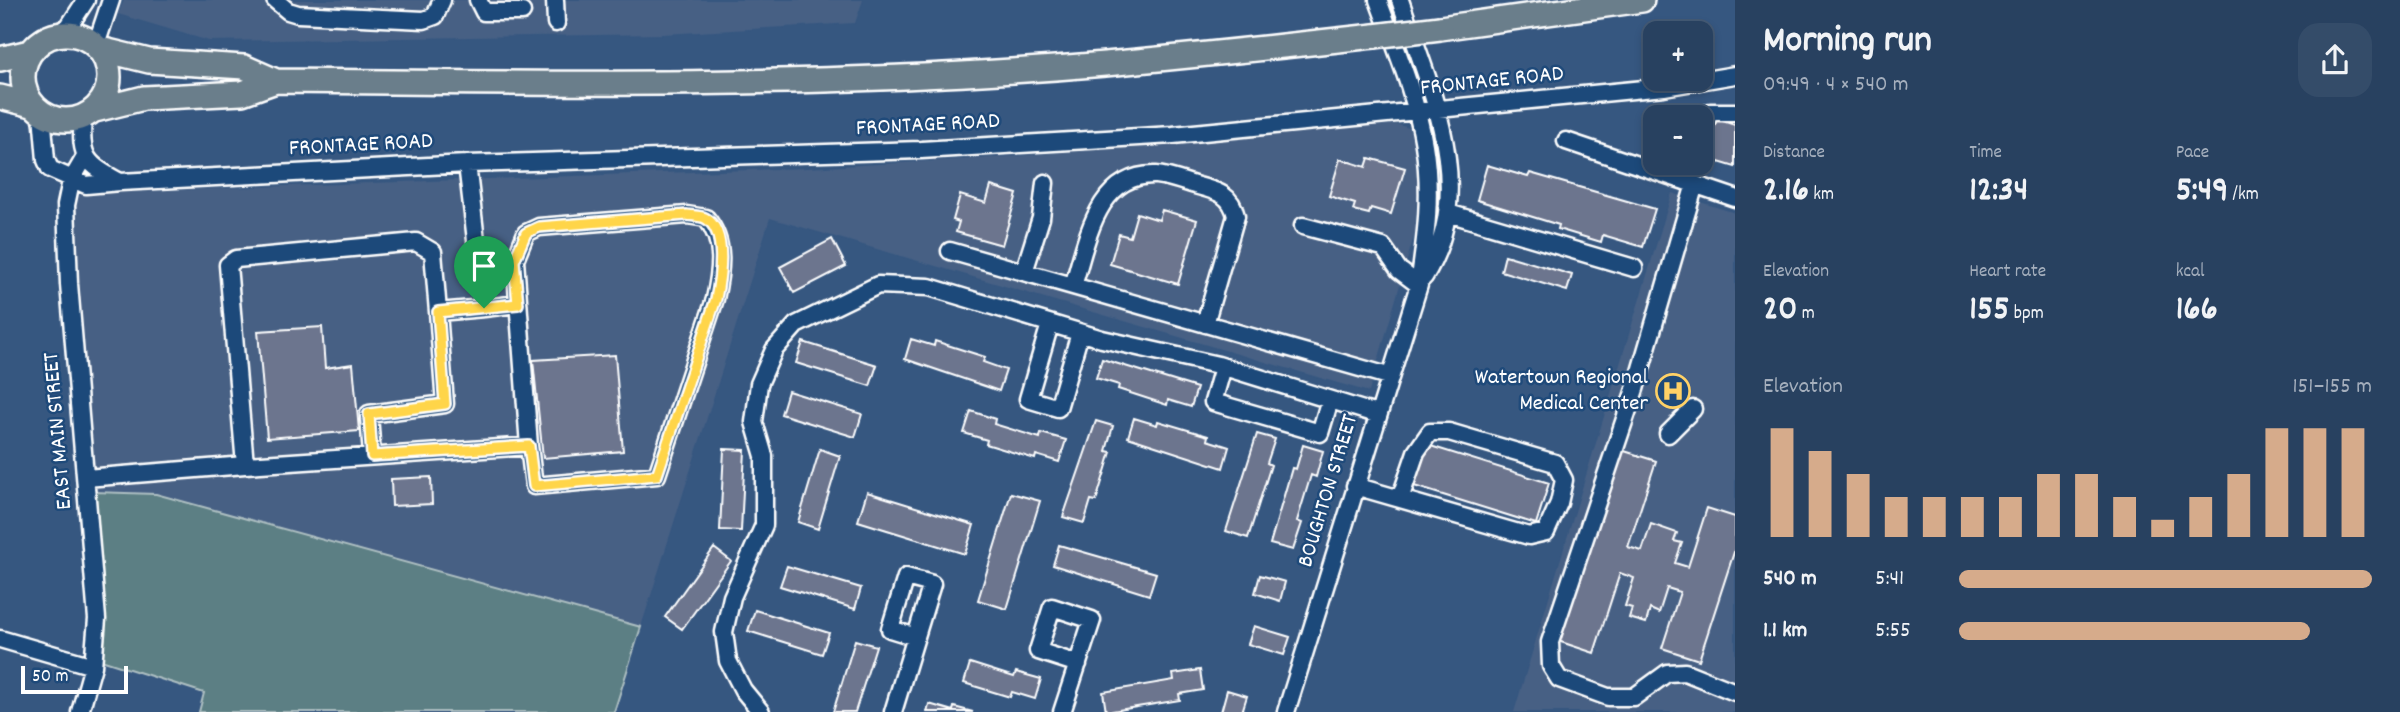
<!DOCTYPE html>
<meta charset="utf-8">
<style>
:root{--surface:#284160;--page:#344c69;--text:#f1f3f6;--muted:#a5afbd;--line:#445a75;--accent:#d6ab8b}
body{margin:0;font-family:Dekko,sans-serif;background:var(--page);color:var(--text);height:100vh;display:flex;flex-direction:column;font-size:26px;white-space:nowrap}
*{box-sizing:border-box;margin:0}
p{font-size:23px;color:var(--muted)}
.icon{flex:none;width:38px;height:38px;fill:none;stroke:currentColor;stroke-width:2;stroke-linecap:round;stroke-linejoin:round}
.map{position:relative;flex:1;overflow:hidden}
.sheet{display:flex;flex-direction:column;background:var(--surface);width:665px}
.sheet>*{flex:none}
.controls{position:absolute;left:1643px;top:21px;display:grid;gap:14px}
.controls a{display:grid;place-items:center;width:70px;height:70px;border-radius:14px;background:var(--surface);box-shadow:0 4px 10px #0003,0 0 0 2px var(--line);font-size:35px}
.scale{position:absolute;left:21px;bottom:18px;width:107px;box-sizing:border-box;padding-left:7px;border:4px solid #fff;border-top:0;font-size:19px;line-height:24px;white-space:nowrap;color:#fff;-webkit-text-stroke:5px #1f4a7a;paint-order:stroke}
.pin{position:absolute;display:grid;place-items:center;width:60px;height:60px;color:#fff;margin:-72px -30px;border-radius:50% 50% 50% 0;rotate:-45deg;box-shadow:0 0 7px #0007}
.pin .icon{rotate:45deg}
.round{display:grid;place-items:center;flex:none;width:74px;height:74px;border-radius:21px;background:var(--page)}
.head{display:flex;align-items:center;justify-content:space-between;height:119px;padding:0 28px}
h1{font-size:38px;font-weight:800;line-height:52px}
.figures{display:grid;grid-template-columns:repeat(3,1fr);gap:10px;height:119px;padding:7px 28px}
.figures div{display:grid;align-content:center}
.figures b{font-size:35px;font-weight:800}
.figures small{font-size:19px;font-weight:400}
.figures p{font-size:19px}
.chart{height:196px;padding:14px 28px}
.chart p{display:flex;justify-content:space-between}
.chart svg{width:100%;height:126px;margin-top:7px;stroke:var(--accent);stroke-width:6}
ul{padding:0 28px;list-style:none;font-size:23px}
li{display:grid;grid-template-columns:112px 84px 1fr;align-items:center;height:52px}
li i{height:18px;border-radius:9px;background:var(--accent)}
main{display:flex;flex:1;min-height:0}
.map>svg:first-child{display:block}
</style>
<main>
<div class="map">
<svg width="1735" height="712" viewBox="0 0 1735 712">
<rect width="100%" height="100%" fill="#365780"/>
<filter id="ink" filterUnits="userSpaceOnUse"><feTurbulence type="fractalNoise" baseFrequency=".0143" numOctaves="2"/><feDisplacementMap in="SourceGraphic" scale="14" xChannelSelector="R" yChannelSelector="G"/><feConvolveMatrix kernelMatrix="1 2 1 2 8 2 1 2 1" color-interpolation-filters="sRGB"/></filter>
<g filter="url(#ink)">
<path fill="#466084" d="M124 0H863L855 23 664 34 209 41 118 14Z
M1396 124 1409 128 1413 140 1418 177 1415 233 1369 392 770 218 641 627 156 494 94 491 72 223 73 203 82 193 807 168 1004 157Z
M1672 193 1735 213V712H1514Z"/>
<path fill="#5c7f84" stroke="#aebfc2" stroke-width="2" d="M94 492 156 494 641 627 614 712H199L204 693 101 660Z"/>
<path fill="#6c748e" stroke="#fff" stroke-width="2" d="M1694 105V117H1656V124H1649L1648 108Z
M1713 118 1735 125V167L1702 157Z
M1369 158 1405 168 1391 214 1371 208 1369 214 1353 210 1355 204 1329 196 1340 159 1366 167Z
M1487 165 1528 177 1530 173 1655 209 1643 247 1603 235 1601 242 1558 229 1559 225 1477 200Z
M991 186 1017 194 1002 245 956 232 959 222 953 220 960 195 986 203Z
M1162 210 1197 220 1178 284 1110 264 1119 234 1130 237 1137 213 1159 220Z
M832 239 846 266 794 293 780 267Z
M1505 255 1572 275 1567 291 1501 271Z
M322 327 325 368 353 364 359 431 267 438 258 331Z
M911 339 934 346 935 341 985 357 983 362 1006 370 999 391 905 359Z
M803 342 877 365 870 386 796 363Z
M615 355 623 451 543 458 533 360Z
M1102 359 1197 388 1191 407 1168 400 1167 405 1118 389 1119 385 1096 378Z
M788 391 862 414 855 437 781 414Z
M971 411 995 419 994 424 1040 438 1041 433 1066 440 1059 462 1036 455 1035 459 986 444 987 440 964 433Z
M1134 418 1157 425 1158 421 1208 436 1207 440 1229 447 1223 468 1128 437Z
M1096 421 1113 426 1106 451 1111 452 1096 501 1091 500 1084 523 1063 517Z
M1257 434 1275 439 1267 463 1271 465 1248 538 1226 531Z
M1424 444 1549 483 1536 524 1411 485Z
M1303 445 1323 451 1316 477 1311 475 1297 521 1302 523 1293 550 1270 544 1292 468 1296 469Z
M724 449 745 450 741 531 720 530Z
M820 449 840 456 818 529 798 522Z
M1621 450 1656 461 1628 547 1642 551 1651 524 1677 533 1674 541 1682 543 1675 563 1688 567 1707 508 1735 517V549L1699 660 1662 648 1680 592 1667 588 1659 613 1650 609 1646 623 1629 618 1632 608 1625 606 1634 578 1620 573 1594 653 1558 641Z
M431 477 432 504 392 506 391 479Z
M867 492 974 525 965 554 858 521Z
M1011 493 1040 501 1007 609 978 600Z
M1059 545 1156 573 1149 595 1053 565Z
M714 548 731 561 682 629 665 617Z
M787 566 861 588 855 609 780 586Z
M1260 575 1285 582 1280 601 1255 593Z
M755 610 829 633 822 654 748 631Z
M1254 626 1290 637 1284 655 1248 644Z
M855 640 876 646 855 712H833Z
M970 663 1014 677 1016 672 1041 679 1035 699 1012 692 1010 697 964 683Z
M1200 670 1203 690 1179 694 1180 700 1106 712 1103 692 1174 680 1173 674Z
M1227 690 1247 696 1242 712H1221Z
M929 704 953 711 954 707 973 712H927Z"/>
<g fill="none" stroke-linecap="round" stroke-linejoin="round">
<g stroke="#fff" stroke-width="21">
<path id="minor" d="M275 0 288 11 298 14 424 20 435 16 442 0
M478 0 484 12H522
M555 0 556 23
M1400 0C1430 89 1479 189 1424 277
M54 35 69 26 86 0
M96 45 111 0
M42 114 46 160 50 169 86 185 120 182C87 164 79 158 83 118
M1701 135 1710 112H1735
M1566 141 1735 198
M1686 181 1691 163
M120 182 467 164 921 150 1173 135 1664 87 1735 75
M1695 184 1635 389 1550 642 1551 666 1559 679 1608 697H1634L1667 673 1685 672 1735 692
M1448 213 1634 268
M1303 226 1383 247 1399 270 1419 285
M950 251 1388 376
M1024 272 1041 218 1045 183
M1073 286C1087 242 1096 173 1156 175 1169 176 1184 182 1198 186 1217 191 1231 194 1236 216L1205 324
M484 308 518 304
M1050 324 1028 399 1058 408 1080 333
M1223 367 1213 402 1320 433 1330 400
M1668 434 1693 409
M372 456 369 414 445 404 438 312
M245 465 529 446 534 486 657 475 715 299C721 271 726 242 706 218L687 215 539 227 526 233 515 260 529 446
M86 478 245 465 228 265 236 259 416 242 433 252 438 312 484 308 467 164
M1355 486 1529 536 1546 532 1559 503 1564 480 1555 463 1449 432H1430L1416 452 1400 499
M0 639 93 666
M80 712 93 666 97 619 69 284 66 205 71 181 85 157
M761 712 743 690 728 661 724 632 732 597 764 525V456L754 422 759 384 774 350 796 325 878 285 929 287 1102 339 1218 365 1376 414
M893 712 932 584 906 577 890 629 916 637
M1062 712 1092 620 1052 607 1038 651 1078 664
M1286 712 1419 285C1426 238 1432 192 1424 145 1416 95 1395 47 1378 0"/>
</g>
<g stroke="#fff" stroke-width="28">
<path id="highway" d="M1440 28 1642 0
M23 77a43 43 0 1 1 86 0a43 43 0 1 1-86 0Z
M0 59 30 52
M276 81C552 84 829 88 1105 64 1195 56 1284 46 1374 36
M0 97 32 105
M95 110 144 98 242 93 276 81 244 67 149 61 100 49"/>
</g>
<use href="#minor" stroke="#1f4a7a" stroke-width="16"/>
<use href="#highway" stroke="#6b7e8b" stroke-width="23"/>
<g stroke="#fff" stroke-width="28" stroke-linecap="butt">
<path id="highway-bridge" d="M1374 36 1440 28"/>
</g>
<use href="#highway-bridge" stroke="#6b7e8b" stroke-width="23"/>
</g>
</g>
<g fill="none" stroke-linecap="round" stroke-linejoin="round" filter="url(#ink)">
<g stroke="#fff" stroke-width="14">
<path id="route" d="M687 215C692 216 700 216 705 218 728 230 720 279 716 299L657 475 534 486 529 446 372 456 369 414 445 404 438 312 518 304 514 261 526 233 539 227Z"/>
</g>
<use href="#route" stroke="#ffd54a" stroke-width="9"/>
</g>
<defs>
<g id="hospital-ring" transform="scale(1.75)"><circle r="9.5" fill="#1f4a7a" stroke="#ffd166" stroke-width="1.5"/><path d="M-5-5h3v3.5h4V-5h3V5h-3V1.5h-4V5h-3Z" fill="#ffd166"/></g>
</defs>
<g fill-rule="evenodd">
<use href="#hospital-ring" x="1673" y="391"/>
</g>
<g text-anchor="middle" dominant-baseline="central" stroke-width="5" stroke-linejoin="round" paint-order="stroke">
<g font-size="23" fill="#fff" stroke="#1f4a7a">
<text transform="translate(1492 82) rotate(-6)">FRONTAGE ROAD</text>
<text transform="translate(928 126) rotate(-3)">FRONTAGE ROAD</text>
<text transform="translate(361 146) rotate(-3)">FRONTAGE ROAD</text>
<text transform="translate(59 431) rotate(-95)">EAST MAIN STREET</text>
<text transform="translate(1329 491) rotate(-73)">BOUGHTON STREET</text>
</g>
<g font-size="23" fill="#fff" stroke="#1f4a7a" text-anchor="end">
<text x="1648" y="378">Watertown Regional<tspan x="1648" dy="26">Medical Center</tspan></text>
</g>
</g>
</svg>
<div class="controls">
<a>+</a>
<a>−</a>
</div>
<div class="scale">50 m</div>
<div class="pin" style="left:484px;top:308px;background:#1e9e55"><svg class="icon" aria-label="arrive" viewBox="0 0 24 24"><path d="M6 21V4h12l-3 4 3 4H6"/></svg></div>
</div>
<section class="sheet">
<div class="head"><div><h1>Morning run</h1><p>09:49 · 4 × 540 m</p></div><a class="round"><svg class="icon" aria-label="share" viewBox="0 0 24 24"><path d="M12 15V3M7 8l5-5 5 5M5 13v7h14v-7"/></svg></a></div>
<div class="figures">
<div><p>Distance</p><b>2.16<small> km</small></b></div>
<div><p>Time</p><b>12:34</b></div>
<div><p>Pace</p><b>5:49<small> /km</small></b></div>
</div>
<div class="figures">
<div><p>Elevation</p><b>20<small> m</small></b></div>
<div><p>Heart rate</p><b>155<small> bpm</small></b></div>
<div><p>kcal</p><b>166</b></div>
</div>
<div class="chart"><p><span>Elevation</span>151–155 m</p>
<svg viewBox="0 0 160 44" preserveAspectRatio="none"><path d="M5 44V6M15 44V14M25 44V22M35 44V30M45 44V30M55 44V30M65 44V30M75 44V22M85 44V22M95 44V30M105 44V38M115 44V30M125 44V22M135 44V6M145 44V6M155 44V6"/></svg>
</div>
<ul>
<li><b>540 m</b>5:41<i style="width:100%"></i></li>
<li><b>1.1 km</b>5:55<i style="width:85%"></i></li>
</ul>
</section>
</main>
